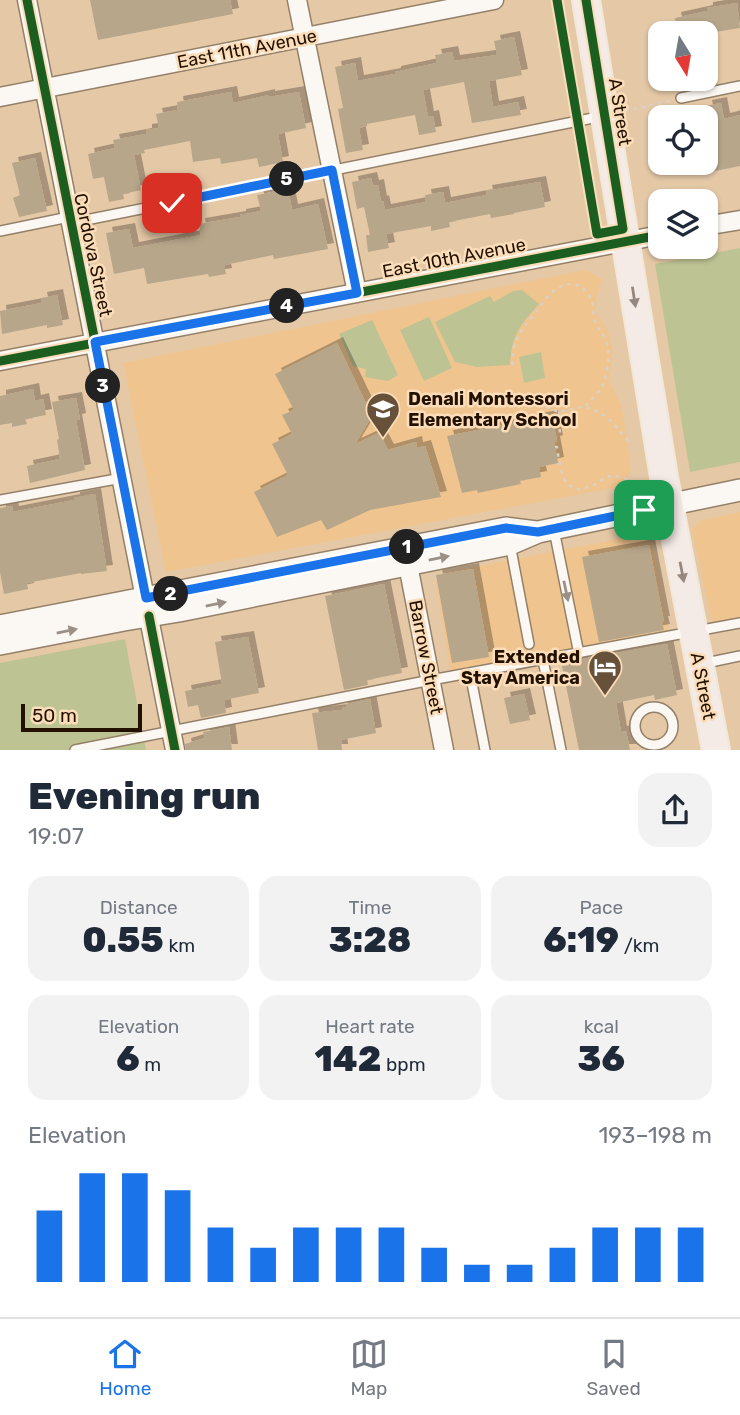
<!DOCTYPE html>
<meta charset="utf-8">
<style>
:root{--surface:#fff;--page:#f2f2f3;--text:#1f2937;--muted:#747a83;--line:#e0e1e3;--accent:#1a73e8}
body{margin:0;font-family:Rubik,sans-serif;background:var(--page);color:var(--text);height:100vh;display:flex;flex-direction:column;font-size:26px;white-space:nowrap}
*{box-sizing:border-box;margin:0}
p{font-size:23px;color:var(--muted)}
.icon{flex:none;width:38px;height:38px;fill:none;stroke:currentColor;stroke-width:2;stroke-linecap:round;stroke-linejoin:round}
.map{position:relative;height:750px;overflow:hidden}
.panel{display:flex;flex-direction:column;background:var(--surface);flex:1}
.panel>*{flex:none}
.needle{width:46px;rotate:169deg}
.fabs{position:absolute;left:648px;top:21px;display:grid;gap:14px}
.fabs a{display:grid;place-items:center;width:70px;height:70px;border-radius:14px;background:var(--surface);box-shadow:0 2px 5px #0004;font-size:35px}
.scale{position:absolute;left:21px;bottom:18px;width:121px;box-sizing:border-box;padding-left:7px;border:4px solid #231100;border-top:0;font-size:19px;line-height:24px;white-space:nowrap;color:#231100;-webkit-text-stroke:5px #fbddb9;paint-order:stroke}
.pin{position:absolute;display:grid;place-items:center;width:60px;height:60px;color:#fff;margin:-30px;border-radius:14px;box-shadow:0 4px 10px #0006}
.km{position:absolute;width:35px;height:35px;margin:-18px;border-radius:50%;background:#222;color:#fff;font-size:19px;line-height:35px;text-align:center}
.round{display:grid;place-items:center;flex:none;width:74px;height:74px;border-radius:21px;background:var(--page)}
.summary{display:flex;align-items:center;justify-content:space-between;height:119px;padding:0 28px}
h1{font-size:38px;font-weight:800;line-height:52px}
.figures{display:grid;grid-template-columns:repeat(3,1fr);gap:10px;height:119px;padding:7px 28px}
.figures div{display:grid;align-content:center;border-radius:18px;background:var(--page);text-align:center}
.figures b{font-size:35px;font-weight:800}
.figures small{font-size:19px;font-weight:400}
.figures p{font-size:19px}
.chart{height:196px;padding:14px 28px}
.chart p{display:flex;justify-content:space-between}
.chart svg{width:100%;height:126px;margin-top:7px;stroke:var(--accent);stroke-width:6}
.menu{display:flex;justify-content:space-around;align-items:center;height:98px;border-top:2px solid var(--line);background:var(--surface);font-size:19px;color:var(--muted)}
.menu a{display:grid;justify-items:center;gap:4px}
.menu .selected{color:var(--accent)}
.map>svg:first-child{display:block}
</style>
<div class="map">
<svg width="740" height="750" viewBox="0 0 740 750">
<defs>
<filter id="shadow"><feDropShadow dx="6" dy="-6" stdDeviation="0" flood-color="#0004"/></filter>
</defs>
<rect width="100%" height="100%" fill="#e5c9a7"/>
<path fill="#efc48f" d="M585 270 602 279 596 300V313L607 329 613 349 609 380 622 407 631 471 623 486 166 572 123 363Z
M740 512V623L713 628 692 529 702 520Z
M643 534 653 542 669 635 451 677 436 581 444 573Z"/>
<path fill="#bec394" d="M740 248V462L690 472 655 264Z
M522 290 539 304C519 326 512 335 510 365L477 367 455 362 435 322 490 296 494 302 513 291Z
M429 317 452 368 424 381 400 330Z
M372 320 398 375 388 381 365 377 366 369 353 366 339 334Z
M541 352 545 378 524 383 519 357Z
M125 639 146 750H0V663Z"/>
<path fill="#b7a68a" filter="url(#shadow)" d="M90 0H230L233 14 98 40Z
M737 3 740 28 709 33H678L675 18 707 11V8Z
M514 37 522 75 489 81 493 107 518 102 521 115 472 123 464 82 423 90 428 117 433 116 436 132 419 135 415 115 367 124V126L359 128 363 150 346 153 338 109 343 108 335 67 355 63 358 81 395 74V72L437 63 435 55 452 52 454 61 497 55 494 41Z
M231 92 233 103 269 95V97L299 92 306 128 278 134 283 162 259 167 257 158 221 164 220 158 193 162 190 141 144 150 145 153 134 155 141 190 123 194 124 199 109 202 104 177 93 179 88 154 115 148 113 140 146 134V130L159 128 156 114 178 110 177 102Z
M721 103 724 119 740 115V166L705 173V152L711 151 710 144 713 143 706 106Z
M35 158 47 211 19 217 13 198 20 195 12 163Z
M371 178 373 186 378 185 381 202 383 201 385 210 426 202 425 195 443 192 445 203 487 195 486 191 540 182 545 207 514 213V214L491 218 490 214 449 222 450 227 431 231V226L386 234 389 248 368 252 366 235H370L364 207 357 209 352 182Z
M288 189 292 210 318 204 328 249 274 259 273 255 230 264 224 265 226 274 209 277 208 274 147 284 144 268 114 274 106 233 129 229 133 248 201 235 199 224 240 217V215L261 211 257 195Z
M57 295 63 325 47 328V325L2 334 0 311 42 303 41 298Z
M337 343 372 416 355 444 379 433 388 450 416 442 417 448 425 446 441 497 370 510 327 530 321 520 277 537 254 492 288 475 272 444 292 434 282 415 294 410 275 374Z
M33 389 35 401 43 399 46 415 25 419 27 424 12 427V423L0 425V396Z
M76 398 80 419 76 420 85 470 30 483 27 466 60 459 57 440 59 439 52 402Z
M552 416 557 441 554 442 558 463 539 467 541 477 520 481 521 484 478 493 477 490 462 493 447 436Z
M95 494 107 571 81 574V573L27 583 28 589 4 594 0 572V508L12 506 13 512 74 500V498Z
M649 545 664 622H662L664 630 599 642 582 557Z
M473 569 489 657 452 663 436 575Z
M384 584 402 673 367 680 368 685 344 690 325 596Z
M248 637 259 693 224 700 226 713 201 718 198 705 188 707 185 691 222 684 215 642Z
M667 644 677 695 655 700 654 695 616 703 621 732 626 731 630 750H579L562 666 571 665V661Z
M524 694 530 720 510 724 504 698Z
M370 699 376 733 341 740 342 750H318L312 713 342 710V708L347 707 346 704Z
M229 727 232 750H186L185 744 205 738 203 732Z"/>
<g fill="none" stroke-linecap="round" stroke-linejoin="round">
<g stroke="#948068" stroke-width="12">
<path id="service" d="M681 98 740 86
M71 223 603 116
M0 231 69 217
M0 500 122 478
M554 530 579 654
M510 544 529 644
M543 660 561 750
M701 664 740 656
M470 673 485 750
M635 726a19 19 0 1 1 38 0a19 19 0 1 1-38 0Z
M75 750 431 680 740 623"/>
</g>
<g stroke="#948068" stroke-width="21">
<path id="minor" d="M27 0 175 750
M297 0 357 293
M0 97 494 0
M705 226 740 220
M0 361 660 235
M408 565 444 750"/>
</g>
<g stroke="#948068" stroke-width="24">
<path id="tertiary" d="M0 626 506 528 536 532
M0 644 124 620 179 611 510 544 538 532 740 490"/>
</g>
<g stroke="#f3e7d7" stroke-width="30">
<path id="primary" d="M586 0 664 477 716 750"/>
</g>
<path stroke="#dad1c6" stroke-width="2.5" stroke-dasharray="3.5 5" stroke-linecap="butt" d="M625 111 669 101
M512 365C512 340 521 331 536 312 546 299 559 278 579 286 584 289 588 292 590 297 594 304 593 311 594 318 597 328 604 334 607 343 611 355 607 379 600 390 596 396 590 401 585 406
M546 407 559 412 585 406 604 415 613 423 627 440 633 441
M559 412 560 437
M555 447H557C560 465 561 497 589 487 598 484 605 475 615 476 622 477 630 480 637 482"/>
<use href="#service" stroke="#fbf7f2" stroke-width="9"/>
<use href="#minor" stroke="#fbf7f2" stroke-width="18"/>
<use href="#tertiary" stroke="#fbf7f2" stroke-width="21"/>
<use href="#primary" stroke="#f4eae6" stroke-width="26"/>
<g stroke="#fbddb9" stroke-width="13">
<path id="cycleway" d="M27 0 146 598
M557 0 597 234 623 229 586 0
M0 361 660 235
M149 616 175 750"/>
</g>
<use href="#cycleway" stroke="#1b5e20" stroke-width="9"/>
</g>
<defs><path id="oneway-solid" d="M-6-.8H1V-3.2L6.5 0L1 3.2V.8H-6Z" transform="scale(1.75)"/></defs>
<g fill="#96887e">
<use href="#oneway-solid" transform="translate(634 297) rotate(81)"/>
<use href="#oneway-solid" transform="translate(682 572) rotate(79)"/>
</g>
<g fill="#9a9085">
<use href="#oneway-solid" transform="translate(439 558) rotate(-11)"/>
<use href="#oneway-solid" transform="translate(566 591) rotate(78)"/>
<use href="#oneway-solid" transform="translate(216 604) rotate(-12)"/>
<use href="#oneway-solid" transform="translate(67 631) rotate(-11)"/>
</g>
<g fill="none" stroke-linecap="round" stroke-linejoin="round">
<g stroke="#fff" stroke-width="14">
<path id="route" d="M172 203 332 170 357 293 95 342 146 598 506 528 538 532 644 510"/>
</g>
<use href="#route" stroke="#1a73e8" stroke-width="9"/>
</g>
<defs>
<g id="school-pin" transform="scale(1.75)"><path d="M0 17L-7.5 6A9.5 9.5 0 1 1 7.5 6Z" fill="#67513a" stroke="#fbddb9"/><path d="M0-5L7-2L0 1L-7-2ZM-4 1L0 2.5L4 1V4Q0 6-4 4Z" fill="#fff"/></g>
<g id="hotel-pin" transform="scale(1.75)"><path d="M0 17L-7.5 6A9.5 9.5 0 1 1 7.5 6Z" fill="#67513a" stroke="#fbddb9"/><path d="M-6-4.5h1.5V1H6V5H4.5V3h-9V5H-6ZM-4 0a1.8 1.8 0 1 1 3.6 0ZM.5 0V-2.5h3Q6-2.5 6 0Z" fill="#fff"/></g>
</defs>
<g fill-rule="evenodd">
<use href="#school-pin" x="383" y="409"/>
<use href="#hotel-pin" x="605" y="667"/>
</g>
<g text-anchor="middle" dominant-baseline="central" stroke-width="5" stroke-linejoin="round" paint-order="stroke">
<g font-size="18" fill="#231100" stroke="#fbddb9">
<text transform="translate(247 49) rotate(-11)">East 11th Avenue</text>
<text transform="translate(620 112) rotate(81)">A Street</text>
<text transform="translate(93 255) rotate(78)">Cordova Street</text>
<text transform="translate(454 258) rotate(-11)">East 10th Avenue</text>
<text transform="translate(426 657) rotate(79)">Barrow Street</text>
<text transform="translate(703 686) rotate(79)">A Street</text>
</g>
<g font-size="18" font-weight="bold" fill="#231100" stroke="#fbddb9" text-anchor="start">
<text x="408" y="399">Denali Montessori<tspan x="408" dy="21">Elementary School</tspan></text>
<text x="580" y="657" text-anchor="end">Extended<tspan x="580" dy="21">Stay America</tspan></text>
</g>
</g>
</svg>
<div class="fabs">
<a><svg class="needle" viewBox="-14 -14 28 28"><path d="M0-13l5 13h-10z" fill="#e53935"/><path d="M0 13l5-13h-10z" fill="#747a83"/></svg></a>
<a><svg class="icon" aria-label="locate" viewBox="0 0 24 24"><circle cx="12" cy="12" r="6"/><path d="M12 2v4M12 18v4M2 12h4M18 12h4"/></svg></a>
<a><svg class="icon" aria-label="layers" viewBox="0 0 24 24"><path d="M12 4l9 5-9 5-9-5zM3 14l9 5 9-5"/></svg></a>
</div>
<div class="scale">50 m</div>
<div class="pin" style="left:644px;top:510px;background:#1e9e55"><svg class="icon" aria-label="arrive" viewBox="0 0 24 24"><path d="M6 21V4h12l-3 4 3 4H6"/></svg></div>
<div class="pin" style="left:172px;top:203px;background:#d93025"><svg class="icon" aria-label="check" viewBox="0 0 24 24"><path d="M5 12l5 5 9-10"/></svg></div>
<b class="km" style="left:407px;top:547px">1</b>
<b class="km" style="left:171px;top:594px">2</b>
<b class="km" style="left:103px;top:386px">3</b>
<b class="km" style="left:287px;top:306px">4</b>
<b class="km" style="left:287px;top:179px">5</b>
</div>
<section class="panel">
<div class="summary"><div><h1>Evening run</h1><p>19:07</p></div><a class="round"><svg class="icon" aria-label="share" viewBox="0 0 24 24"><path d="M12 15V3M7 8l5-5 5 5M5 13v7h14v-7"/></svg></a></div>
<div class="figures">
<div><p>Distance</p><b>0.55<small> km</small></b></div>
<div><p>Time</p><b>3:28</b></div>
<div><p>Pace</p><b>6:19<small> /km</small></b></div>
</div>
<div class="figures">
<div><p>Elevation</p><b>6<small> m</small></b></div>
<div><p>Heart rate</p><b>142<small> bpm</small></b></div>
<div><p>kcal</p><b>36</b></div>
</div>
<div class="chart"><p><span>Elevation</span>193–198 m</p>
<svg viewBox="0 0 160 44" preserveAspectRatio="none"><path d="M5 44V19M15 44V6M25 44V6M35 44V12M45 44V25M55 44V32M65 44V25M75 44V25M85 44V25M95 44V32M105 44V38M115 44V38M125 44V32M135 44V25M145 44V25M155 44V25"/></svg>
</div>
</section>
<nav class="menu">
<a class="selected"><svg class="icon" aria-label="home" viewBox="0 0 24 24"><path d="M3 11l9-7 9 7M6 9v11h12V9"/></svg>Home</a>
<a><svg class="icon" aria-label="map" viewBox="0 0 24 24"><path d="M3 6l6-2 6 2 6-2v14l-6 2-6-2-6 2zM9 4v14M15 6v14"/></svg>Map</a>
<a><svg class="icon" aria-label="saved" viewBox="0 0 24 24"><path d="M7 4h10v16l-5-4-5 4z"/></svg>Saved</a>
</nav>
